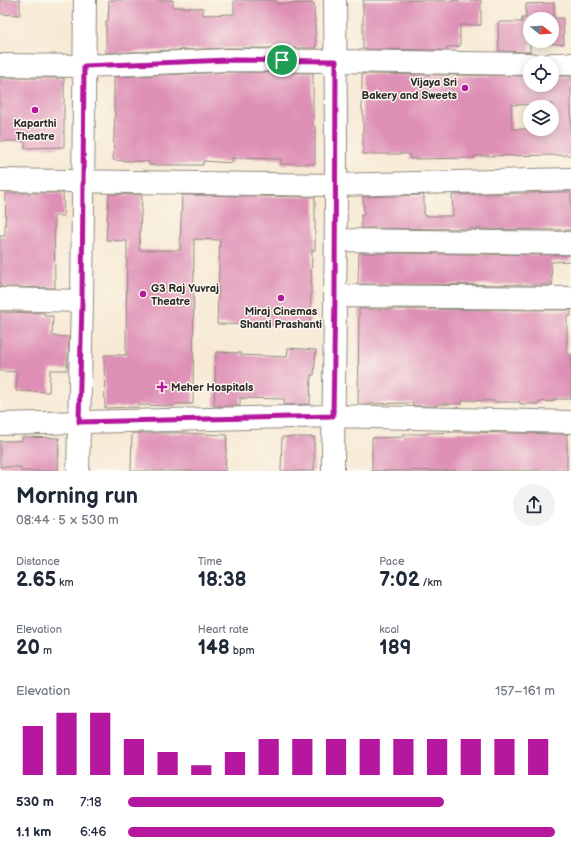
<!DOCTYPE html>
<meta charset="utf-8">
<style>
:root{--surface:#fff;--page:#f2f2f3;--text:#1f2937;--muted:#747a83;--accent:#b5179e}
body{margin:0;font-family:"Balsamiq Sans",sans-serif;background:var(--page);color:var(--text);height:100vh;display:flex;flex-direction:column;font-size:15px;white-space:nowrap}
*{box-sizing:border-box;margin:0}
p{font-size:13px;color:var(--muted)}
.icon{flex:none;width:22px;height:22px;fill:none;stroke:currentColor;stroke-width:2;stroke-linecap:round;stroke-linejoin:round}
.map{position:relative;height:471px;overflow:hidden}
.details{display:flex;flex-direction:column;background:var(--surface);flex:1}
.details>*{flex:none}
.needle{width:26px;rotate:107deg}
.fabs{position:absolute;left:523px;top:12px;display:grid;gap:8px}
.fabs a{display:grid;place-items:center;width:36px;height:36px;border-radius:50%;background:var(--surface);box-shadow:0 2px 10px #0003;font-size:20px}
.pin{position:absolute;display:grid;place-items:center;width:34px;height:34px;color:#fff;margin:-17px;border:2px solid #fff;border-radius:50%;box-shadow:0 1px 4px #0007}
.round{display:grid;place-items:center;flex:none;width:42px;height:42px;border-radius:21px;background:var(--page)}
.overview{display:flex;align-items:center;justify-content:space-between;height:68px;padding:0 16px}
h1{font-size:22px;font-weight:700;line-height:30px}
.stats{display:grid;grid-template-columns:repeat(3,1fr);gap:6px;height:68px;padding:4px 16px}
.stats div{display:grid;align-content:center}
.stats b{font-size:20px;font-weight:700}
.stats small{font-size:11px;font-weight:400}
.stats p{font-size:11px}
.chart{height:112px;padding:8px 16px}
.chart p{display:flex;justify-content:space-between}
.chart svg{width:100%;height:72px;margin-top:4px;stroke:var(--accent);stroke-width:6}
ul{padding:0 16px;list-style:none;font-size:13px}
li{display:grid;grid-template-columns:64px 48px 1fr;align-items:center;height:30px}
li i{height:10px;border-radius:5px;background:var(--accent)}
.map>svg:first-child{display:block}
</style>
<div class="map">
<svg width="571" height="471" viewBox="0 0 571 471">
<rect width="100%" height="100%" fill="#fbf7ec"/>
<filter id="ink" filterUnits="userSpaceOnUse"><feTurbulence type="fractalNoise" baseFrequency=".025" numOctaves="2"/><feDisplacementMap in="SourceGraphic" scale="8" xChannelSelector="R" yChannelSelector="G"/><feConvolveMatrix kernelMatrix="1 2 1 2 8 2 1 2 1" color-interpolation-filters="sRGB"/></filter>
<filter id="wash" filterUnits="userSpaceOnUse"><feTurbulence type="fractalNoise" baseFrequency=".012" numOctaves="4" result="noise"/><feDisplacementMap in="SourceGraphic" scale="16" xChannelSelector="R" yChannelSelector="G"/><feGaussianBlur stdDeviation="0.9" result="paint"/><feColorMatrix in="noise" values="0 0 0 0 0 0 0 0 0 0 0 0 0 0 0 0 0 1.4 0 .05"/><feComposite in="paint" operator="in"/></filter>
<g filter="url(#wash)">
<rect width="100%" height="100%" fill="#f7e9d4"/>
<g id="blocks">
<path fill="#de8fb5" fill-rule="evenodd" d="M0 0H20V15L0 14Z
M109 0H173V7L203 8V15L234 14V0H277V4L314 3 316 48H227L106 53V21H108Z
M363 0H436V1L481 0V25H460V46L447 47V50L363 49Z
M554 3V18H563L564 44H530V52L499 51 498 22H522V18H526V4ZM530 19H552V41H530Z
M228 72 313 73V126H315V164H281V159L232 158V163L203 161V165H149V162L113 160 115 111H114V77Z
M362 74 530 76V85H552V76H571V155L475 156V158L410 159 409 154H363V110H362ZM552 104V129H512L511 105Z
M0 78H64V147L25 148V141H0Z
M564 192H571V230L361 228V215H364L363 197 424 195V216H453L452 195Z
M6 193H63L64 216H54L55 288 0 287V236H5Z
M109 194 142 195 139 250H180L182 195 315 197V250H312L310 326 217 324 220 240 194 239 193 404H175V406L138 405V407L105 408 104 355H126L127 241 106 240Z
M359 253 570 255V261L551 262 552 285 358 284Z
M359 309 571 310V316H567V354H571V399H554V401L539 402V404H520V402H494V401L462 400V404H437V406H413V403L358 404Z
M0 312 45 313 44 316H53L52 336 69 337 67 370H50L49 392 16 391 17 372 0 371Z
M288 348 316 350 314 375H311L310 404 284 405V399L240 398V406H214L216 352 241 353V355L287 357Z
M457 432 567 434V470L372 471V438L403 437V434H426V433Z
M132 433H182L227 435 225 471H131Z
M22 437 59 438 58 471H21V467H0V441H22Z
M282 437H314V471H281Z"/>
</g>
</g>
<g filter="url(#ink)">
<use href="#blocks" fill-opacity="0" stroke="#918a80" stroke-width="1"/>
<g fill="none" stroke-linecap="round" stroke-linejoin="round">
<g stroke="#918a80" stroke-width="24">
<path id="minor" d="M552 64H571
M0 65 84 66 228 60 336 61 530 64
M0 180 336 185 571 179
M336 240 571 243
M335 296 571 298
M0 299 82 301
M0 424 333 416 571 422
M78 471 82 301 85 0
M333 471C333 413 335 354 335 296 337 197 336 99 335 0"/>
</g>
<use href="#minor" stroke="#fff" stroke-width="22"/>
</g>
</g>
<g fill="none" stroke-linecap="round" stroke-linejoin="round" filter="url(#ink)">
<g stroke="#fff" stroke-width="8">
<path id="route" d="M228 60 336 61 335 296 333 416 79 422 82 301 84 66Z"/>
</g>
<use href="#route" stroke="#b5179e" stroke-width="5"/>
</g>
<g fill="#b5179e" stroke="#fbf7ec" stroke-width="1.5">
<circle cx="465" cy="88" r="4"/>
<circle cx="35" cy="110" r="4"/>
<circle cx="143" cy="294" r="4"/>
<circle cx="281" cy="298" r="4"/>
<path d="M160 381h4v4h4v4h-4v4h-4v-4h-4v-4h4z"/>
</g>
<g text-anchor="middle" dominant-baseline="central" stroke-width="3" stroke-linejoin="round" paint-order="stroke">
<g font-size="11" font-weight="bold" fill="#2b2b2b" stroke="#fbf7ec">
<text x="457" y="82" text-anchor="end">Vijaya Sri<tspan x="457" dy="13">Bakery and Sweets</tspan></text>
<text x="35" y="123">Kaparthi<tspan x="35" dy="13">Theatre</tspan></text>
<text x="151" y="288" text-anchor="start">G3 Raj Yuvraj<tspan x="151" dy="13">Theatre</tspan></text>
<text x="281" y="311">Miraj Cinemas<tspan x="281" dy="13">Shanti Prashanti</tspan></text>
<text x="171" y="387" text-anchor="start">Meher Hospitals</text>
</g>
</g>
</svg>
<div class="fabs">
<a><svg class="needle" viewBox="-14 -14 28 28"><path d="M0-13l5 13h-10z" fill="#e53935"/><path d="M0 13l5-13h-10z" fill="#747a83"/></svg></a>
<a><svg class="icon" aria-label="locate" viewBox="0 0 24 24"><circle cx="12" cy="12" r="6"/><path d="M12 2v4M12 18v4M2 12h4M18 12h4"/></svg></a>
<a><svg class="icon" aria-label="layers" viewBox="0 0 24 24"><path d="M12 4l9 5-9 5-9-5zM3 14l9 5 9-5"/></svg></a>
</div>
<div class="pin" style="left:282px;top:60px;background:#1e9e55"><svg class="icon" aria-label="arrive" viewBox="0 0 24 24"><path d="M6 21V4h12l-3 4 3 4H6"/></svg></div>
</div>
<section class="details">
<div class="overview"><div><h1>Morning run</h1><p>08:44 · 5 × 530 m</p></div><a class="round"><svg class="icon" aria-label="share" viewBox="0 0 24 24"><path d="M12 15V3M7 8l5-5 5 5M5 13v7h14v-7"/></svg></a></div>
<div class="stats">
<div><p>Distance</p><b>2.65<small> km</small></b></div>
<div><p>Time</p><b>18:38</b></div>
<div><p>Pace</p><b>7:02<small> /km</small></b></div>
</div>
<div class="stats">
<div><p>Elevation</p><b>20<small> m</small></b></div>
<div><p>Heart rate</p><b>148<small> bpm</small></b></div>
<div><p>kcal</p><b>189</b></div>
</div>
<div class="chart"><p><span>Elevation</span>157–161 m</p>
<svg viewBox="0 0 160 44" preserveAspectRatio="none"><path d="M5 44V14M15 44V6M25 44V6M35 44V22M45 44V30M55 44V38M65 44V30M75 44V22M85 44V22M95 44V22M105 44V22M115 44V22M125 44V22M135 44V22M145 44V22M155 44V22"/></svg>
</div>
<ul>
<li><b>530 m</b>7:18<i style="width:74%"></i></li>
<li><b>1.1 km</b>6:46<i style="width:100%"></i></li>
</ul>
</section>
